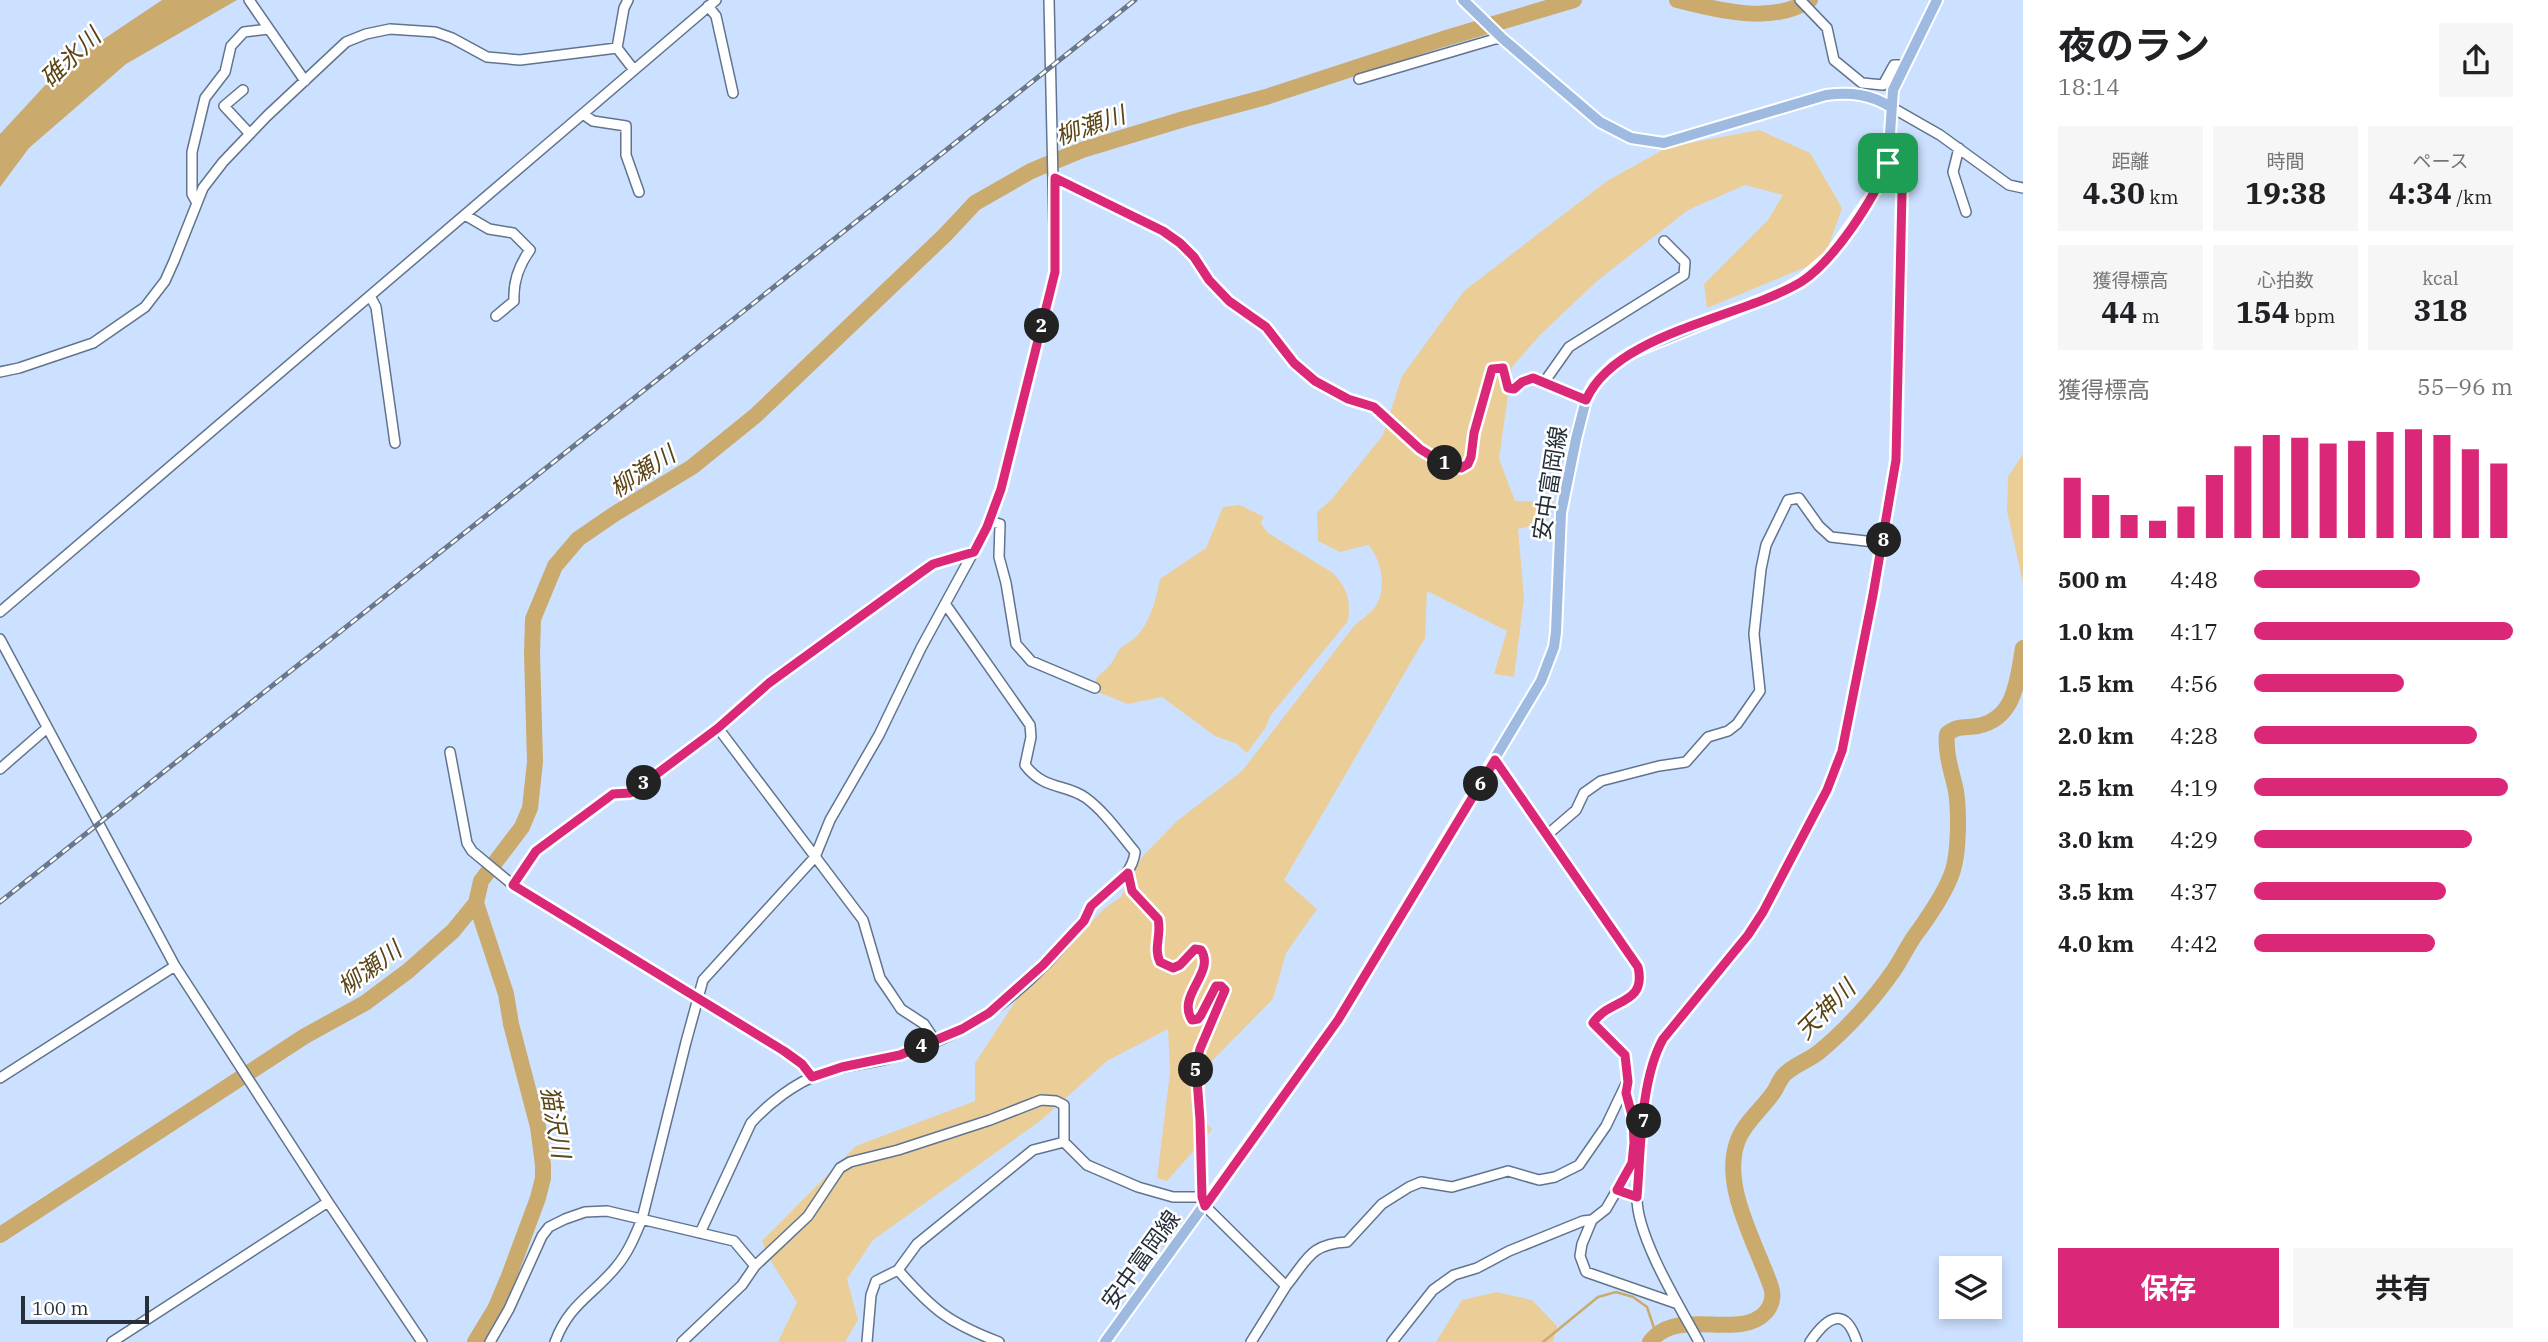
<!DOCTYPE html>
<html lang="ja">
<meta charset="utf-8">
<style>
:root{--surface:#fff;--page:#f6f6f6;--text:#202124;--muted:#757577;--accent:#db2777}
body{margin:0;font-family:"IBM Plex Serif","Noto Sans JP",serif;background:var(--page);color:var(--text);height:100vh;display:flex;flex-direction:column;font-size:26px;white-space:nowrap}
*{box-sizing:border-box;margin:0}
p{font-size:23px;color:var(--muted)}
.icon{flex:none;width:38px;height:38px;fill:none;stroke:currentColor;stroke-width:2;stroke-linecap:round;stroke-linejoin:round}
.map{position:relative;flex:1;overflow:hidden}
.drawer{display:flex;flex-direction:column;background:var(--surface);width:525px}
.drawer>*{flex:none}
.buttons{position:absolute;left:1939px;top:1256px;display:grid;gap:14px}
.buttons a{display:grid;place-items:center;width:63px;height:63px;border-radius:0px;background:var(--surface);box-shadow:0 4px 10px #0003;font-size:35px}
.scale{position:absolute;left:21px;bottom:18px;width:128px;box-sizing:border-box;padding-left:7px;border:4px solid #272f3a;border-top:0;font-size:19px;line-height:24px;white-space:nowrap;color:#272f3a;-webkit-text-stroke:5px #fff;paint-order:stroke}
.pin{position:absolute;display:grid;place-items:center;width:60px;height:60px;color:#fff;margin:-30px;border-radius:14px;box-shadow:0 4px 10px #0006}
.km{position:absolute;width:35px;height:35px;margin:-18px;border-radius:50%;background:#222;color:#fff;font-size:19px;line-height:35px;text-align:center}
.round{display:grid;place-items:center;flex:none;width:74px;height:74px;border-radius:0px;background:var(--page)}
.summary{display:flex;align-items:center;justify-content:space-between;height:119px;padding:0 35px}
h1{font-size:38px;font-weight:700;line-height:52px}
.figures{display:grid;grid-template-columns:repeat(3,1fr);gap:10px;height:119px;padding:7px 35px}
.figures div{display:grid;align-content:center;border-radius:0px;background:var(--page);text-align:center}
.figures b{font-size:30px;font-weight:700}
.figures small{font-size:19px;font-weight:400}
.figures p{font-size:19px}
.chart{height:196px;padding:14px 35px}
.chart p{display:flex;justify-content:space-between}
.chart svg{width:100%;height:126px;margin-top:7px;stroke:var(--accent);stroke-width:6}
.action{display:flex;gap:14px;margin-top:auto;padding:14px 35px}
.action a{flex:1;height:80px;border-radius:0px;background:var(--accent);color:#fff;font-size:28px;font-weight:700;line-height:80px;text-align:center}
.action a+a{background:var(--page);color:var(--text)}
ul{padding:0 35px;list-style:none;font-size:23px}
li{display:grid;grid-template-columns:112px 84px 1fr;align-items:center;height:52px}
li i{height:18px;border-radius:9px;background:var(--accent)}
main{display:flex;flex:1;min-height:0}
.map>svg:first-child{display:block}
</style>
<main>
<div class="map">
<svg width="2023" height="1342" viewBox="0 0 2023 1342">
<rect width="100%" height="100%" fill="#cce1ff"/>
<path fill="#ebcd98" d="M1759 130 1810 153 1842 208 1826 254 1806 267 1707 308 1704 284 1768 220 1783 195 1745 185 1688 210 1597 281 1540 335 1512 367 1499 459 1515 501 1554 502 1545 523 1518 529 1524 598 1514 677 1494 674 1507 631 1427 591 1425 638 1284 880 1317 909 1286 953 1273 999 1209 1064 1199 1112 1212 1130 1167 1181 1157 1178 1170 1072 1168 1029 1107 1061 1040 1121 873 1240 847 1279 858 1320 845 1342H778L797 1302 772 1263 762 1241 856 1146 975 1101V1063L1019 996 1105 908 1121 897 1142 857 1177 821 1242 771 1354 626C1360 620 1370 614 1375 607 1387 590 1382 559 1368 545L1340 552 1318 541 1317 512 1331 500 1383 435 1402 376 1464 291 1607 181 1668 147Z
M2023 454V583L2007 511 2008 477Z
M1240 505 1264 517 1261 521 1262 525 1268 533 1333 573C1347 587 1351 601 1348 621L1270 716 1266 727 1247 753 1237 744 1215 736 1162 697 1128 704 1095 691C1093 675 1102 675 1110 665 1114 660 1116 655 1119 650 1124 644 1132 641 1137 636 1151 620 1156 599 1160 579L1206 548 1223 507Z
M1497 1292 1532 1300 1557 1326 1553 1342H1436L1462 1300Z"/>
<path fill="#cbaa6e" d="M162 0H237L126 64 29 148 0 187V134L62 67Z"/>
<g fill="none" stroke-linecap="round" stroke-linejoin="round">
<path stroke="#cbaa6e" stroke-width="2.5" d="M1543 1342 1598 1297 1616 1292 1633 1297 1647 1307 1656 1334"/>
<path stroke="#cbaa6e" stroke-width="16" d="M1677 0C1718 10 1772 25 1810 0
M0 1235 305 1036 365 1003 408 971 453 931 476 903 481 881 522 827 530 808 535 762 532 653 533 619 555 566 578 539 616 513 692 467 755 416 945 235 975 203 1031 171 1082 150 1184 119 1266 97 1443 39 1574 0
M475 1342 495 1309 509 1276 538 1198 543 1178V1165L538 1127 511 1024 506 994 476 903
M1650 1342C1678 1305 1739 1342 1766 1312 1772 1305 1774 1295 1771 1287 1757 1245 1720 1185 1738 1140 1745 1122 1762 1109 1773 1093 1777 1088 1779 1080 1784 1075 1793 1065 1808 1061 1819 1052 1846 1030 1874 999 1894 970 1903 957 1909 942 1919 930 1931 913 1947 890 1953 870 1959 851 1959 811 1956 791 1952 772 1945 754 1947 734 1957 725 1965 728 1978 726 2016 718 2017 680 2023 648"/>
<g stroke="#61748e" stroke-width="12">
<path id="minor" d="M249 0 305 81
M628 0 624 8 617 48 634 70
M1800 0 1827 28 1834 60 1862 83 1883 85 1894 65H1904
M708 6 716 16 733 93
M1359 79 1495 39H1503
M243 90 224 106 250 134
M1891 107 1940 135 2009 185 2023 188
M583 114 593 121 626 126V155L639 192
M1959 148 1953 172 1966 212
M1055 178 1163 231 1180 243 1194 257 1209 280 1229 301 1266 327 1294 363 1315 381 1348 399 1374 407 1420 449 1436 459 1461 468 1468 464 1471 457 1474 433 1492 369 1503 368 1508 388 1514 389 1522 382 1533 378 1586 400
M197 203 192 194V152L205 98 225 72 231 46 244 32 269 29
M465 215 489 229 513 233 530 250C519 265 513 282 514 301L496 316
M370 296 376 307 395 443
M0 372 19 368 93 343 145 307 165 281 174 261 203 188 223 162 267 116 346 42 366 34 390 29 435 32 452 38 487 57 520 60 617 48
M1545 381 1569 347 1684 275 1685 262 1664 241
M989 521 1000 524 999 557 1006 583 1016 644 1031 661 1095 688
M0 612 716 0
M0 639 175 966 328 1202 422 1342
M718 728 863 920 880 978 889 991 901 1009 924 1024 936 1042
M450 752 467 843 472 851 513 885 784 1051 802 1064 812 1077
M1495 760 1638 967C1648 1006 1609 998 1593 1023L1625 1055 1628 1081 1626 1093 1634 1119V1143L1632 1162 1617 1190
M0 769 47 728
M1547 835 1576 810 1584 793 1601 781 1659 766 1686 762 1708 737 1728 731 1737 724 1760 691 1754 634 1761 569 1766 545 1788 500 1799 498 1819 526 1831 537 1883 543
M1128 873 1132 891 1158 919C1162 934 1154 948 1160 963L1173 968 1180 965 1195 949 1201 950C1216 973 1175 995 1192 1020L1198 1019 1201 1015 1216 986H1221L1225 990 1200 1049 1196 1065 1200 1120 1202 1197 1205 1206 1286 1286 1251 1342
M513 885 536 851 613 794 630 793 638 788 718 728 769 683 923 571 933 564 974 552
M0 1078 175 966
M1637 1197 1617 1190 1606 1209 1592 1220 1582 1244 1580 1256 1586 1272 1678 1304
M700 1233 751 1123C769 1103 795 1083 820 1074 840 1066 862 1065 883 1060 910 1053 938 1042 963 1029 1009 1004 1050 963 1082 922 1087 917 1089 910 1093 904 1109 886 1132 878 1135 852 1120 834 1105 812 1086 798 1065 783 1045 791 1025 765L1031 737 1030 725 946 605
M898 1270C933 1310 949 1323 999 1342
M1286 1286C1308 1259 1310 1244 1347 1242L1382 1204 1409 1187 1421 1182 1452 1187 1508 1171 1539 1180 1555 1177 1579 1165 1606 1126 1626 1084
M112 1342 328 1202
M490 1342 509 1309 542 1236 549 1227 565 1219 585 1212 607 1211 734 1241 755 1266
M555 1342C569 1304 592 1296 616 1267 628 1253 635 1236 642 1219L686 1042 703 980 815 857 830 820 879 735 921 648 987 527 1001 489 1055 272 1049 0
M682 1342 742 1285 755 1266 808 1216 840 1168 850 1162 898 1150 990 1120 1041 1100 1056 1101 1064 1105V1142L1087 1165 1138 1187 1173 1197H1202
M867 1342 871 1295 876 1281 898 1270 917 1244 1033 1150 1064 1142
M1392 1342 1433 1290 1454 1275 1477 1268 1509 1251 1583 1221 1592 1220
M1699 1342C1680 1307 1636 1236 1637 1197 1641 1151 1641 1079 1663 1039L1748 935 1763 912 1827 790 1842 751 1873 595 1896 460 1902 192 1899 175 1888 163
M1810 1342C1827 1317 1845 1305 1857 1342"/>
</g>
<g stroke="#fff" stroke-width="14">
<path id="major" d="M1463 0 1503 39 1600 122 1631 138 1664 143 1826 95C1851 92 1870 94 1891 107
M1105 1342 1338 1020 1541 681 1554 647 1556 632 1561 513 1576 439 1586 400 1594 384 1614 364 1631 353 1781 292 1801 281 1829 257 1872 196 1888 163 1893 90 1937 0"/>
</g>
<use href="#minor" stroke="#fff" stroke-width="9"/>
<use href="#major" stroke="#9ebae0" stroke-width="10"/>
<g stroke="#6b788b" stroke-width="5">
<path id="rail" d="M0 902 1135 0"/>
</g>
<use href="#rail" stroke="#fff" stroke-width="2.5" stroke-dasharray="8" stroke-linecap="butt"/>
</g>
<g fill="none" stroke-linecap="round" stroke-linejoin="round">
<g stroke="#fff" stroke-width="14">
<path id="route" d="M1888 163 1899 175 1902 192 1896 460 1873 595 1842 751 1827 790 1763 912 1748 935 1663 1039C1640 1080 1641 1150 1637 1197L1617 1190 1632 1163 1634 1143 1633 1119 1626 1093 1628 1082 1625 1055 1593 1023C1609 998 1647 1006 1638 967L1495 760 1338 1020 1205 1206 1202 1197 1200 1120 1196 1065 1200 1049 1225 990 1221 986H1216L1201 1015 1198 1019 1192 1020C1176 995 1216 973 1201 950L1195 949 1180 965 1173 968 1160 962C1153 948 1162 934 1158 919L1132 891 1128 873 1091 906 1084 921 1043 965 989 1013 962 1029 900 1055 842 1067 812 1077 802 1064 784 1051 513 885 536 851 613 794 630 793 638 788 718 728 769 683 923 571 933 564 974 552 987 527 1001 489 1055 272V178L1163 231 1180 243 1194 257 1209 280 1229 301 1266 327 1294 363 1315 381 1348 399 1374 407 1420 449 1436 459 1461 468 1468 464 1471 457 1474 433 1492 369 1503 368 1508 388 1514 389 1522 382 1533 378 1586 400C1615 333 1741 318 1801 282 1834 261 1874 199 1888 163Z"/>
</g>
<use href="#route" stroke="#db2777" stroke-width="9"/>
</g>
<g text-anchor="middle" dominant-baseline="central" stroke-width="5" stroke-linejoin="round" paint-order="stroke">
<g font-size="23" fill="#272f3a" stroke="#fff">
<text transform="translate(1549 483) rotate(-81)">安中富岡線</text>
<text transform="translate(1140 1259) rotate(-54)">安中富岡線</text>
</g>
<g font-size="24" font-style="italic" fill="#5c4516" stroke="#fff">
<text transform="translate(70 57) rotate(-44)">碓氷川</text>
<text transform="translate(1090 125) rotate(-19)">柳瀬川</text>
<text transform="translate(642 471) rotate(-33)">柳瀬川</text>
<text transform="translate(369 968) rotate(-37)">柳瀬川</text>
<text transform="translate(1825 1009) rotate(-45)">天神川</text>
<text transform="translate(556 1122) rotate(80)">猫沢川</text>
</g>
</g>
</svg>
<div class="buttons">
<a><svg class="icon" aria-label="layers" viewBox="0 0 24 24"><path d="M12 4l9 5-9 5-9-5zM3 14l9 5 9-5"/></svg></a>
</div>
<div class="scale">100 m</div>
<div class="pin" style="left:1888px;top:163px;background:#1e9e55"><svg class="icon" aria-label="arrive" viewBox="0 0 24 24"><path d="M6 21V4h12l-3 4 3 4H6"/></svg></div>
<b class="km" style="left:1445px;top:463px">1</b>
<b class="km" style="left:1042px;top:326px">2</b>
<b class="km" style="left:644px;top:783px">3</b>
<b class="km" style="left:922px;top:1046px">4</b>
<b class="km" style="left:1196px;top:1070px">5</b>
<b class="km" style="left:1481px;top:784px">6</b>
<b class="km" style="left:1644px;top:1121px">7</b>
<b class="km" style="left:1884px;top:540px">8</b>
</div>
<section class="drawer">
<div class="summary"><div><h1>夜のラン</h1><p>18:14</p></div><a class="round"><svg class="icon" aria-label="share" viewBox="0 0 24 24"><path d="M12 15V3M7 8l5-5 5 5M5 13v7h14v-7"/></svg></a></div>
<div class="figures">
<div><p>距離</p><b>4.30<small> km</small></b></div>
<div><p>時間</p><b>19:38</b></div>
<div><p>ペース</p><b>4:34<small> /km</small></b></div>
</div>
<div class="figures">
<div><p>獲得標高</p><b>44<small> m</small></b></div>
<div><p>心拍数</p><b>154<small> bpm</small></b></div>
<div><p>kcal</p><b>318</b></div>
</div>
<div class="chart"><p><span>獲得標高</span>55–96 m</p>
<svg viewBox="0 0 160 44" preserveAspectRatio="none"><path d="M5 44V23M15 44V29M25 44V36M35 44V38M45 44V33M55 44V22M65 44V12M75 44V8M85 44V9M95 44V11M105 44V10M115 44V7M125 44V6M135 44V8M145 44V13M155 44V18"/></svg>
</div>
<ul>
<li><b>500 m</b>4:48<i style="width:64%"></i></li>
<li><b>1.0 km</b>4:17<i style="width:100%"></i></li>
<li><b>1.5 km</b>4:56<i style="width:58%"></i></li>
<li><b>2.0 km</b>4:28<i style="width:86%"></i></li>
<li><b>2.5 km</b>4:19<i style="width:98%"></i></li>
<li><b>3.0 km</b>4:29<i style="width:84%"></i></li>
<li><b>3.5 km</b>4:37<i style="width:74%"></i></li>
<li><b>4.0 km</b>4:42<i style="width:70%"></i></li>
</ul>
<div class="action"><a>保存</a><a>共有</a></div>
</section>
</main>
